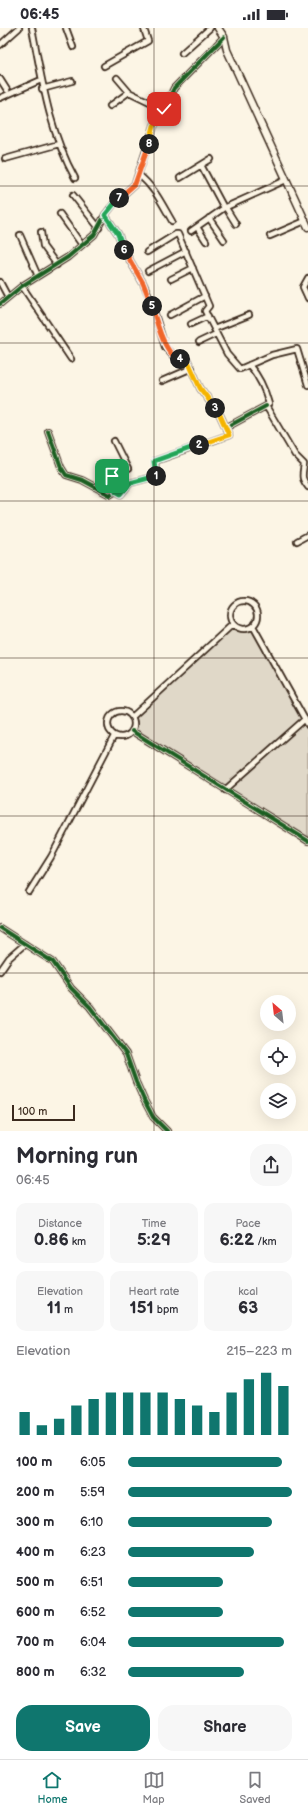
<!DOCTYPE html>
<meta charset="utf-8">
<style>
:root{--surface:#fff;--page:#f7f7f7;--text:#2b2b33;--muted:#7c7c81;--line:#e1e1e2;--accent:#0f766e}
body{margin:0;font-family:"Balsamiq Sans",sans-serif;background:var(--page);color:var(--text);height:100vh;display:flex;flex-direction:column;font-size:15px;white-space:nowrap}
*{box-sizing:border-box;margin:0}
p{font-size:13px;color:var(--muted)}
.icon{flex:none;width:22px;height:22px;fill:none;stroke:currentColor;stroke-width:2;stroke-linecap:round;stroke-linejoin:round}
.map{position:relative;height:1103px;overflow:hidden}
.side{display:flex;flex-direction:column;background:var(--surface);flex:1}
.side>*{flex:none}
.needle{width:26px;rotate:332deg}
.tools{position:absolute;left:260px;top:967px;display:grid;gap:8px}
.tools a{display:grid;place-items:center;width:36px;height:36px;border-radius:50%;background:var(--surface);box-shadow:0 4px 16px #0002;font-size:20px}
.scale{position:absolute;left:12px;bottom:10px;width:63px;box-sizing:border-box;padding-left:4px;border:2px solid #3b2a1e;border-top:0;font-size:11px;line-height:14px;white-space:nowrap;color:#3b2a1e;-webkit-text-stroke:3px #fcf5e5;paint-order:stroke}
.pin{position:absolute;display:grid;place-items:center;width:34px;height:34px;color:#fff;margin:-17px;border-radius:8px;box-shadow:0 2px 6px #0006}
.km{position:absolute;width:20px;height:20px;margin:-10px;border-radius:50%;background:#222;color:#fff;font-size:11px;line-height:20px;text-align:center}
.round{display:grid;place-items:center;flex:none;width:42px;height:42px;border-radius:16px;background:var(--page)}
.overview{display:flex;align-items:center;justify-content:space-between;height:68px;padding:0 16px}
h1{font-size:22px;font-weight:700;line-height:30px}
.metrics{display:grid;grid-template-columns:repeat(3,1fr);gap:6px;height:68px;padding:4px 16px}
.metrics div{display:grid;align-content:center;border-radius:10px;background:var(--page);text-align:center}
.metrics b{font-size:17px;font-weight:700}
.metrics small{font-size:11px;font-weight:400}
.metrics p{font-size:11px}
.chart{height:112px;padding:8px 16px}
.chart p{display:flex;justify-content:space-between}
.chart svg{width:100%;height:72px;margin-top:4px;stroke:var(--accent);stroke-width:6}
.primary-button{display:flex;gap:8px;margin-top:auto;padding:8px 16px}
.primary-button a{flex:1;height:46px;border-radius:16px;background:var(--accent);color:#fff;font-size:16px;font-weight:700;line-height:46px;text-align:center}
.primary-button a+a{background:var(--page);color:var(--text)}
ul{padding:0 16px;list-style:none;font-size:13px}
li{display:grid;grid-template-columns:64px 48px 1fr;align-items:center;height:30px}
li i{height:10px;border-radius:5px;background:var(--accent)}
.status{display:flex;justify-content:space-between;align-items:center;height:28px;padding:0 20px;background:var(--surface);direction:ltr}
.status svg{height:11px;fill:currentColor}
.tabs{display:flex;justify-content:space-around;align-items:center;height:56px;border-top:1px solid var(--line);background:var(--surface);font-size:11px;color:var(--muted)}
.tabs a{display:grid;justify-items:center;gap:2px}
.tabs .selected{color:var(--accent)}
.map>svg:first-child{display:block}
</style>
<div class="status"><b>06:45</b><svg viewBox="0 0 49 12"><path d="M0 12V9h3v3zM5 12V6h3v6zM10 12V3h3v9zM15 12V0h3v12zM26 1h20v11H26zM47 4h2v5h-2z"/></svg></div>
<div class="map">
<svg width="308" height="1103" viewBox="0 0 308 1103">
<rect width="100%" height="100%" fill="#fcf5e5"/>
<filter id="ink" filterUnits="userSpaceOnUse"><feTurbulence type="fractalNoise" baseFrequency=".025" numOctaves="2"/><feDisplacementMap in="SourceGraphic" scale="8" xChannelSelector="R" yChannelSelector="G"/><feConvolveMatrix kernelMatrix="1 2 1 2 8 2 1 2 1" color-interpolation-filters="sRGB"/></filter>
<g filter="url(#ink)">
<path fill="#e0d8c8" stroke="#8e8173" d="M233 596 243 601 253 598 308 697V813L132 703 134 698 132 689Z"/>
<g fill="none" stroke-linecap="round" stroke-linejoin="round">
<g stroke="#3b2a1e" stroke-width="8">
<path id="street" d="M32 0C42 52 49 103 75 150
M66 0 73 19
M0 17 19 0
M182 25 210 0
M104 38 148 13 144 1
M117 50 129 64 164 81
M0 51 7 62
M42 61 72 53
M0 70 41 52
M110 78 129 64
M5 131 59 116
M201 137 224 180
M139 147C155 160 162 176 172 193
M180 150 211 131
M73 167 99 200
M226 180 236 196
M60 186 82 217
M105 187 118 206 125 224 143 255 150 270 165 319 175 330 188 333 200 360 220 387 226 400
M209 190 224 212
M197 199 206 213
M191 203 224 180 286 152
M41 204 43 218 57 237
M20 207 38 248
M270 208 305 193
M147 224 176 206H178L209 278 205 283 227 326 240 341 272 327 297 321 308 357
M148 243 186 223
M308 250 303 259 308 270
M171 251 193 240
M0 254 8 269
M22 258 71 331
M0 276 22 258 68 229 94 207 105 187 116 173 135 156 154 98 164 81 174 60 224 9
M170 287 205 268
M191 296 208 288
M214 301 249 287
M199 314 216 306
M249 337C259 348 265 361 269 376L266 378 295 427 304 436C303 448 300 448 308 459
M162 353 192 340
M48 403 61 439 66 447 82 452 110 467 116 463 121 466 130 455 156 448 155 433 229 407 226 401 227 399 266 378
M114 413 128 441 112 448 116 463
M297 513 308 507
M230 587a14 14 0 1 1 28 0a14 14 0 1 1-28 0Z
M253 598 308 697
M108 696a13 13 0 1 1 26 0a13 13 0 1 1-26 0Z
M132 689 233 596
M132 703 308 813
M225 762 305 691
M29 864 51 829 114 708
M0 900 53 934 71 960 90 979 126 1026 136 1054 144 1072 153 1089 167 1103
M0 943 9 930 25 916"/>
</g>
<g stroke="#3b2a1e" stroke-width="9">
<path id="secondary" d="M218 0 224 9 227 22 308 199"/>
</g>
<use href="#street" stroke="#fcf5e5" stroke-width="4.5"/>
<use href="#secondary" stroke="#fcf5e5" stroke-width="6"/>
<g stroke="#fcf5e5" stroke-width="6">
<path id="cycleway" d="M0 276 22 258 68 229 94 207 105 187 116 173 135 156 154 98 164 81 174 60 224 9
M48 403 61 439 66 447 82 452 110 467 116 463 121 466 130 455 156 448 155 433 229 407 226 401 227 399 266 378
M132 703 308 813
M0 900 53 934 71 960 90 979 126 1026 136 1054 144 1072 153 1089 167 1103"/>
</g>
<use href="#cycleway" stroke="#1b5e20" stroke-width="4"/>
</g>
</g>
<g fill="none" stroke-linecap="round" stroke-linejoin="round" filter="url(#ink)">
<g stroke="#fff" stroke-width="8">
<path id="split-1" d="M112 448 116 463 121 466 130 455 156 448"/>
</g>
<g stroke="#fff" stroke-width="8">
<path id="split-2" d="M156 448 154 433 199 417"/>
</g>
<g stroke="#fff" stroke-width="8">
<path id="split-3" d="M199 417 229 407 220 387 215 380"/>
</g>
<g stroke="#fff" stroke-width="8">
<path id="split-4" d="M180 331 188 333 200 360 215 380"/>
</g>
<g stroke="#fff" stroke-width="8">
<path id="split-5" d="M152 278C156 292 165 329 180 331"/>
</g>
<g stroke="#fff" stroke-width="8">
<path id="split-6" d="M124 222 143 255 152 278"/>
</g>
<g stroke="#fff" stroke-width="8">
<path id="split-7" d="M119 170 105 187 118 206 124 222"/>
</g>
<g stroke="#fff" stroke-width="8">
<path id="split-8" d="M119 170 135 156 149 116"/>
</g>
<g stroke="#fff" stroke-width="8">
<path id="split-9" d="M149 116 154 98 164 81"/>
</g>
<use href="#split-1" stroke="#22a559" stroke-width="5"/>
<use href="#split-2" stroke="#22a559" stroke-width="5"/>
<use href="#split-3" stroke="#f5b400" stroke-width="5"/>
<use href="#split-4" stroke="#f5b400" stroke-width="5"/>
<use href="#split-5" stroke="#f0652b" stroke-width="5"/>
<use href="#split-6" stroke="#f0652b" stroke-width="5"/>
<use href="#split-7" stroke="#22a559" stroke-width="5"/>
<use href="#split-8" stroke="#f0652b" stroke-width="5"/>
<use href="#split-9" stroke="#f5b400" stroke-width="5"/>
</g>
<path fill="none" stroke="#3b2a1e" stroke-width="1" stroke-opacity="0.55" d="M154 0V1103M0 158H308M0 315H308M0 473H308M0 630H308M0 788H308M0 945H308"/>
</svg>
<div class="tools">
<a><svg class="needle" viewBox="-14 -14 28 28"><path d="M0-13l5 13h-10z" fill="#e53935"/><path d="M0 13l5-13h-10z" fill="#7c7c81"/></svg></a>
<a><svg class="icon" aria-label="locate" viewBox="0 0 24 24"><circle cx="12" cy="12" r="6"/><path d="M12 2v4M12 18v4M2 12h4M18 12h4"/></svg></a>
<a><svg class="icon" aria-label="layers" viewBox="0 0 24 24"><path d="M12 4l9 5-9 5-9-5zM3 14l9 5 9-5"/></svg></a>
</div>
<div class="scale">100 m</div>
<div class="pin" style="left:112px;top:448px;background:#1e9e55"><svg class="icon" aria-label="arrive" viewBox="0 0 24 24"><path d="M6 21V4h12l-3 4 3 4H6"/></svg></div>
<div class="pin" style="left:164px;top:81px;background:#d93025"><svg class="icon" aria-label="check" viewBox="0 0 24 24"><path d="M5 12l5 5 9-10"/></svg></div>
<b class="km" style="left:156px;top:448px">1</b>
<b class="km" style="left:199px;top:417px">2</b>
<b class="km" style="left:215px;top:380px">3</b>
<b class="km" style="left:180px;top:331px">4</b>
<b class="km" style="left:152px;top:278px">5</b>
<b class="km" style="left:124px;top:222px">6</b>
<b class="km" style="left:119px;top:170px">7</b>
<b class="km" style="left:149px;top:116px">8</b>
</div>
<section class="side">
<div class="overview"><div><h1>Morning run</h1><p>06:45</p></div><a class="round"><svg class="icon" aria-label="share" viewBox="0 0 24 24"><path d="M12 15V3M7 8l5-5 5 5M5 13v7h14v-7"/></svg></a></div>
<div class="metrics">
<div><p>Distance</p><b>0.86<small> km</small></b></div>
<div><p>Time</p><b>5:29</b></div>
<div><p>Pace</p><b>6:22<small> /km</small></b></div>
</div>
<div class="metrics">
<div><p>Elevation</p><b>11<small> m</small></b></div>
<div><p>Heart rate</p><b>151<small> bpm</small></b></div>
<div><p>kcal</p><b>63</b></div>
</div>
<div class="chart"><p><span>Elevation</span>215–223 m</p>
<svg viewBox="0 0 160 44" preserveAspectRatio="none"><path d="M5 44V30M15 44V38M25 44V34M35 44V26M45 44V22M55 44V18M65 44V18M75 44V18M85 44V18M95 44V22M105 44V26M115 44V30M125 44V18M135 44V10M145 44V6M155 44V14"/></svg>
</div>
<ul>
<li><b>100 m</b>6:05<i style="width:94%"></i></li>
<li><b>200 m</b>5:59<i style="width:100%"></i></li>
<li><b>300 m</b>6:10<i style="width:88%"></i></li>
<li><b>400 m</b>6:23<i style="width:77%"></i></li>
<li><b>500 m</b>6:51<i style="width:58%"></i></li>
<li><b>600 m</b>6:52<i style="width:58%"></i></li>
<li><b>700 m</b>6:04<i style="width:95%"></i></li>
<li><b>800 m</b>6:32<i style="width:71%"></i></li>
</ul>
<div class="primary-button"><a>Save</a><a>Share</a></div>
</section>
<nav class="tabs">
<a class="selected"><svg class="icon" aria-label="home" viewBox="0 0 24 24"><path d="M3 11l9-7 9 7M6 9v11h12V9"/></svg>Home</a>
<a><svg class="icon" aria-label="map" viewBox="0 0 24 24"><path d="M3 6l6-2 6 2 6-2v14l-6 2-6-2-6 2zM9 4v14M15 6v14"/></svg>Map</a>
<a><svg class="icon" aria-label="saved" viewBox="0 0 24 24"><path d="M7 4h10v16l-5-4-5 4z"/></svg>Saved</a>
</nav>
